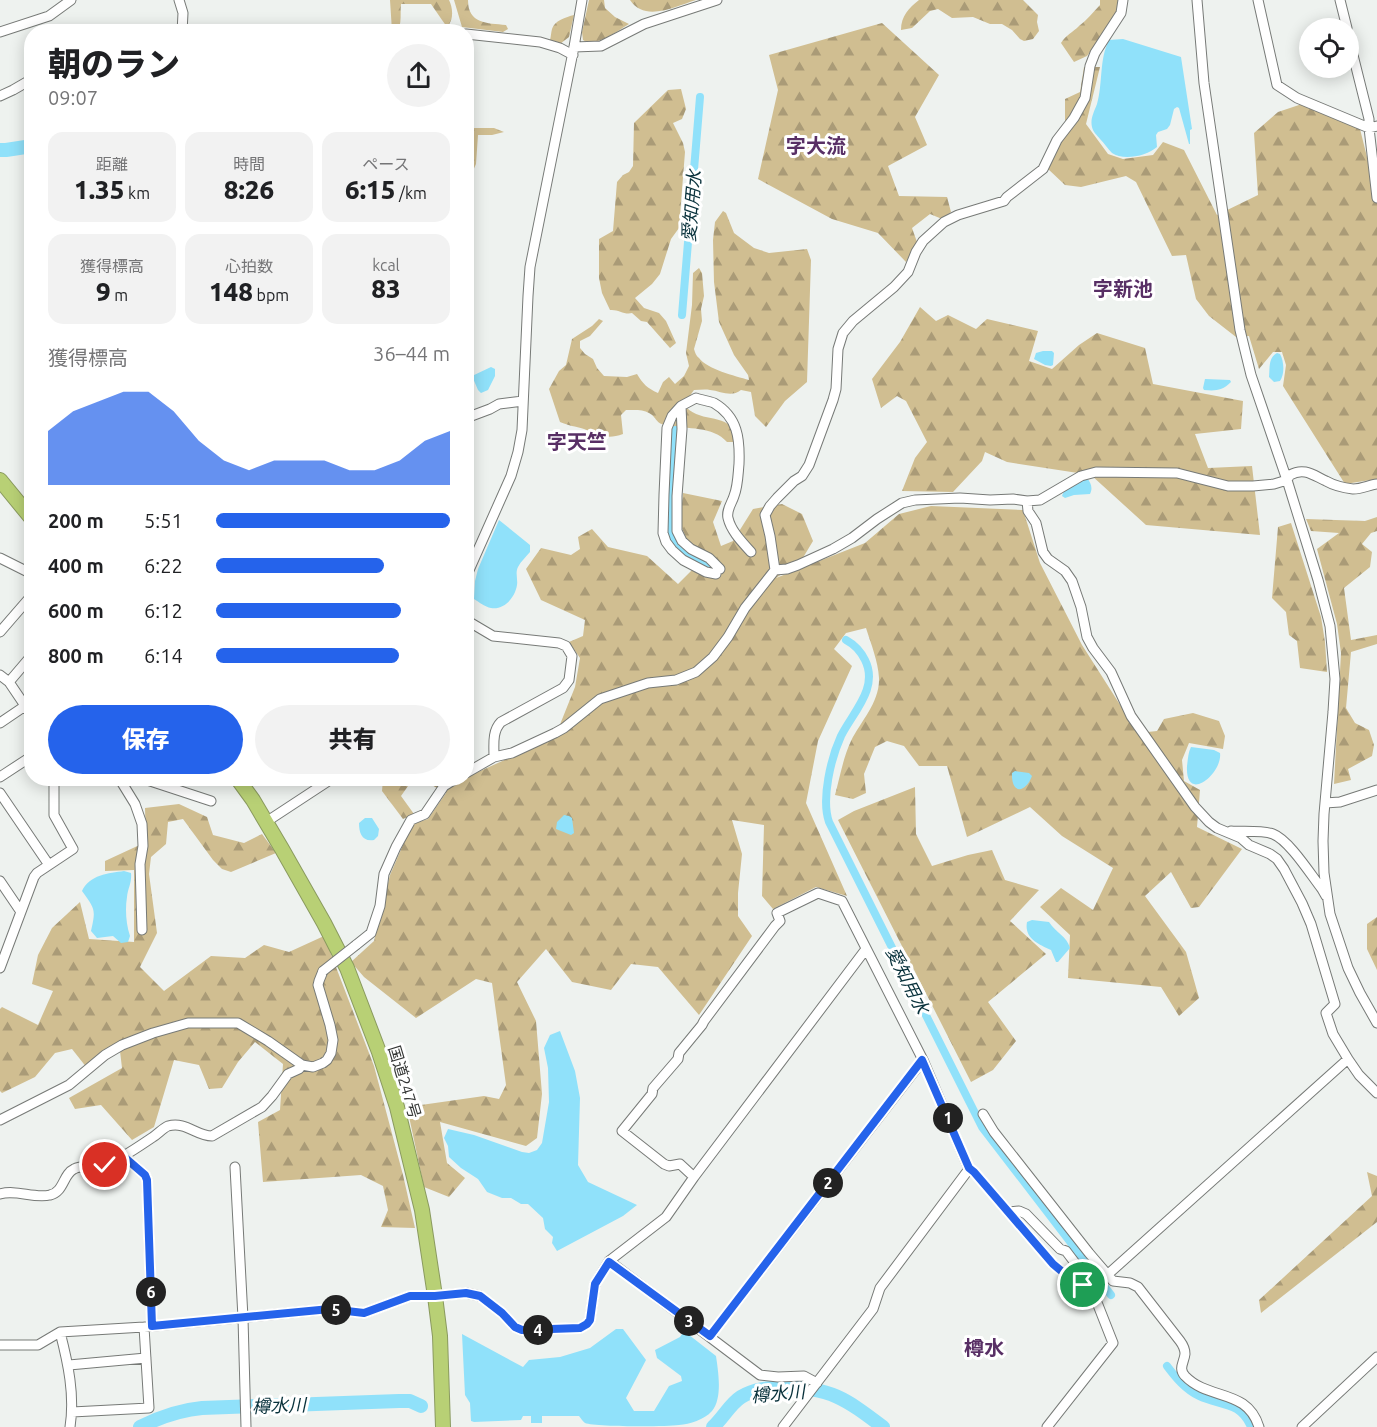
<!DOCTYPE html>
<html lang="ja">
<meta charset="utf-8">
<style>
:root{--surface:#fff;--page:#f2f2f2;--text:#202124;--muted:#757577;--accent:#2563eb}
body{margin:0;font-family:Ubuntu,"Noto Sans JP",sans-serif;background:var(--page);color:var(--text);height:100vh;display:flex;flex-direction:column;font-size:22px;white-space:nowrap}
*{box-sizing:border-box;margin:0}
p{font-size:20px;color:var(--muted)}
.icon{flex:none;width:33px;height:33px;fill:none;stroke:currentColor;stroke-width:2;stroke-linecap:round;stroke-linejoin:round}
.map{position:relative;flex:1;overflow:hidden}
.panel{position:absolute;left:24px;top:24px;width:450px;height:762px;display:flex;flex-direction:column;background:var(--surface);border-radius:24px;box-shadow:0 3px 15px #0003}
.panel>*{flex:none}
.tools{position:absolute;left:1299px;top:18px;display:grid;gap:12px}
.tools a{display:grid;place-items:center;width:60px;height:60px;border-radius:50%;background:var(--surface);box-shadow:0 3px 15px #0003;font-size:30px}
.pin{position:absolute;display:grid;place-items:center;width:51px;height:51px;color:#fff;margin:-26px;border:3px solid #fff;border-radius:50%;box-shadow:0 2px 6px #0007}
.km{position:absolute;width:30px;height:30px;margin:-15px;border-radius:50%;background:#222;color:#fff;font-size:16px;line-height:30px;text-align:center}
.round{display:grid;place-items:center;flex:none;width:63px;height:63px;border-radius:32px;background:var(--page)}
.summary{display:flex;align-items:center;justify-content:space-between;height:102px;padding:0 24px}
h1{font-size:33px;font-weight:800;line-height:45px}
.figures{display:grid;grid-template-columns:repeat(3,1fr);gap:9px;height:102px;padding:6px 24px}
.figures div{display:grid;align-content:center;border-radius:15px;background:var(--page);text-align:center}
.figures b{font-size:26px;font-weight:800}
.figures small{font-size:16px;font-weight:400}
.figures p{font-size:16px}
.chart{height:168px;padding:12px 24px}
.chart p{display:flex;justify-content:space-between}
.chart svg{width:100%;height:108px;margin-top:6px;fill:var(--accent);opacity:.7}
.primary-button{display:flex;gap:12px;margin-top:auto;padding:12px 24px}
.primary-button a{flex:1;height:69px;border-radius:36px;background:var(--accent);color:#fff;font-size:24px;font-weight:800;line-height:69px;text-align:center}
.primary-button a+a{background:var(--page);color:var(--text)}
ul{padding:0 24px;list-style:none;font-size:20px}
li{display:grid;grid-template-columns:96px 72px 1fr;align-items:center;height:45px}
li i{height:15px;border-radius:8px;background:var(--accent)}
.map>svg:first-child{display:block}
</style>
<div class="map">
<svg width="1377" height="1427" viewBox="0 0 1377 1427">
<defs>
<pattern id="forest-firs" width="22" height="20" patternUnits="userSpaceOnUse" patternTransform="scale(1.5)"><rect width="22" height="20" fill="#d0be91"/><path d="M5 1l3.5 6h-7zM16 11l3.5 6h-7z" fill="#aa9b77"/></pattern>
</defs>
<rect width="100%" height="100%" fill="#eef2ef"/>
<path fill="url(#forest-firs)" d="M390 0H449C453 8 454 20 447 27L442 20 431 4H401C400 13 402 22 398 31H392Z
M454 0H468C468 24 487 23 506 25L508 29 503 32 462 27Z
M589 0H604L605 8 615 17 629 24C616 32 603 42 588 43L583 40 582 32Z
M630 0H696C676 6 645 23 630 0Z
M919 0H1023L1038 15 1037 22 1039 31 1033 39 1024 41 1020 39 1012 30 1002 24H990L973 17 952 18 938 9 930 11 912 28 901 30C901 16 909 8 919 0Z
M1100 0H1119L1116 13 1106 30 1087 56 1074 62 1061 43C1066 35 1073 32 1079 26 1087 20 1093 12 1100 5Z
M574 15 569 37 560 44 550 40C551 36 551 33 552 29 554 21 566 17 574 15Z
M882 23 939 75 915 117 927 145 888 166 899 196 947 197 951 212 942 219 930 214 912 228 917 242 906 262 878 233 832 219 758 179 778 90 769 55Z
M1084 67H1100L1086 124 1108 154 1123 159 1153 155 1163 142 1184 150 1217 215 1258 195 1254 133 1278 112 1302 104 1360 129 1369 165 1377 170V479L1345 484 1283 386 1286 365 1282 352H1273L1259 369 1249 336 1236 337 1209 316 1196 299 1186 255 1172 256 1136 182 1126 176 1081 187 1065 185 1047 168 1065 134V99L1080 92Z
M681 89 686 109 682 119 673 123 683 143 685 152 679 228 671 239 660 274 652 284 635 298 644 308 659 313 666 321 676 343 670 348 647 322 641 321 632 313C624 315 618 309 610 310L602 293 599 278V239L613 231 617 182 623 175 629 172 633 166 634 123 668 90Z
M467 128H494L504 132 492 135H478L476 164 468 182 472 203 469 210 466 208Z
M723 211 726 213 734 233 754 248 769 253 807 249 811 260 807 382 785 401 766 427 755 416 751 392 741 390C731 398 721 391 710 390 705 389 699 390 694 390L684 404C697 424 726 412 734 432 734 433 735 441 735 442H727C713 426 687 429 668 426 654 423 658 418 649 413 643 409 633 410 626 410L621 415 623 434C607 440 599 435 584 429 575 426 569 426 560 422L549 389 559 371 566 365 572 339 592 326 599 319 603 321 590 336 580 341V348L585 354 593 359 597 368 604 376 627 377 637 374C643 384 647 388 658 393L663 382 669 377 675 384 684 376 689 366 686 353 692 305 693 273 699 268 702 273 704 296 701 309 702 321 694 349C695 352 696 356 699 358 707 369 735 376 749 380L748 375 734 355 719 322 714 282 713 240 715 222Z
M920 307 936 321 948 315 976 329 987 319 1038 331 1029 361 1052 369 1079 345 1097 333 1145 348 1153 384 1243 401 1241 429 1195 434 1208 468 1252 466 1260 535 1146 525 1091 475 1007 462 985 452 982 461 953 492 902 491 915 458 927 442 906 401 897 396 881 408 872 379 900 342Z
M683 493 722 501 713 522 721 546 733 541 753 509 782 504 802 514 813 541 801 561 776 578 865 543 899 514 931 506 1023 510 1040 563 1082 645 1138 733 1157 731 1164 719 1193 713 1219 721 1225 736 1223 749 1189 743 1182 760 1184 781 1200 790 1197 827 1242 849 1199 907 1191 908 1171 872 1145 896 1186 952 1199 998 1179 1016 1161 987 1068 978 1070 935 1040 907 1061 888 1093 910 1113 868 1062 836 1030 807 967 837 947 766H919L904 746 887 741 875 747 864 774 866 793 853 799 835 795C840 777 843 758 851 741 861 721 880 702 879 678 878 661 871 644 866 628L846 633 834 649 852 666 818 741 806 803 847 896 816 887 773 909 762 896 764 825 732 820 742 854 738 893V916L752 936 699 1015 658 967 631 964 611 990 572 982 546 949 517 982 536 1021 542 1094 537 1138 526 1146 440 1122 447 1163 465 1178 449 1197 424 1187 407 1107 484 1096 499 1099 506 1085 492 983 476 979 416 1018 364 977 351 962 374 941 390 875 412 824 428 819 446 793 421 779 466 778 467 777 555 737 575 687 580 658 569 642 583 636 585 620 541 600 526 569 541 548 571 555 580 549 578 537 592 529 608 547 647 556 678 584 692 570 715 579 722 568 710 556 688 542 680 524Z
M1377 517V531L1371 533 1362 544 1372 552 1370 567 1344 588 1351 640 1377 635V644L1351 652 1346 708 1355 723 1369 730 1374 745 1372 756 1348 769 1351 780 1334 784 1341 653 1337 624 1317 549 1339 533 1311 531 1306 519 1365 521Z
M1291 523 1321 617 1325 642 1327 672 1300 668 1297 641 1289 635 1286 612 1272 598 1278 527Z
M383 779H413L401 796 414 814 403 819 382 791Z
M915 787 916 834 932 866 968 855 992 850 1005 880 1039 890 1010 921 1046 954 988 1002 1016 1041 993 1070 971 1082 838 820 854 811Z
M179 804 207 817 213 835 244 843 262 834 276 853 231 872 222 869 213 860 183 819 168 822 166 844 151 857 149 874 157 933 140 967 164 991 211 956 245 958 264 945 289 952 324 936 374 1066 403 1175 415 1228 381 1227 388 1210 383 1186 361 1175 263 1182 258 1122 280 1110 283 1064 255 1042 238 1062 222 1088 209 1089 199 1065 174 1060 154 1127 132 1140 101 1105 75 1109 69 1098 122 1068 120 1051 87 1068 72 1049 55 1053 35 1077 2 1093 0 1091V1009L2 1007 38 1025 53 991 32 984 38 955 52 928 80 902 89 939 134 942V870L105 871V861L146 842 145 808Z
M1377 917V970L1367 949V924Z
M1367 1172 1377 1176V1222L1261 1313 1259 1300 1372 1196Z"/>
<path fill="#90e1fa" d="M1123 39 1181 57 1192 129 1190 130V144H1189L1179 108 1177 107 1174 109 1170 125 1167 129 1158 132 1156 135 1157 147C1147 156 1123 161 1112 153 1108 149 1104 143 1100 139 1097 135 1093 132 1092 127 1090 119 1094 112 1097 104 1103 84 1099 59 1109 40Z
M1043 351H1052L1054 353 1053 365 1051 366 1045 365 1034 359 1036 353Z
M1277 353 1280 354C1284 361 1285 374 1280 381L1274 382 1269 377C1270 368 1268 358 1277 353Z
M491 367 495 369V376L488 390 481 393 478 390 472 376Z
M1205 379 1230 380 1231 382C1222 391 1215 391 1204 390L1203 388Z
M1087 478C1091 483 1093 488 1090 494L1074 495 1065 498 1062 496C1065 485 1077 481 1087 478Z
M499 520 530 545V552C526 557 521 561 518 567 515 573 518 579 517 585 515 598 504 610 491 608 485 607 479 602 474 599L475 581 478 569Z
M1191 747 1214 750 1220 753C1223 773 1185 805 1187 766 1188 759 1188 753 1191 747Z
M1015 771 1029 773 1032 776C1025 794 1011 794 1012 773Z
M564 815 569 816 572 818 574 833 571 835 556 829 557 822Z
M365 818H372L379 829 378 836 374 840C362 842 359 833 359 823Z
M124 871 131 873C132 883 128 888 127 897 125 909 126 924 130 936L128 942 121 943 113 936 97 938 91 931C96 909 95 909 82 891 89 875 109 873 124 871Z
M1032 920 1049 922C1056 933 1067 936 1070 948L1058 962H1056L1051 950C1038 944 1024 938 1027 922Z
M560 1031 575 1071 580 1098 578 1165 588 1182 637 1205 623 1216 557 1251 552 1243 553 1237 545 1229 543 1218 528 1204H521L511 1198H502L487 1192 478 1179 461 1168 449 1157 448 1146 444 1138 448 1129 474 1135 522 1152 529 1153 537 1150 542 1143 549 1102 548 1068 544 1048 550 1035Z
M616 1329H623L646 1360 626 1398 634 1411H654L669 1386 682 1381 681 1376 657 1358 655 1350 680 1337 684 1331 716 1356C718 1370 723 1398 712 1411 704 1420 690 1424 679 1425 665 1427 595 1427 585 1423 582 1421 581 1418 579 1416H542V1423H531V1416H523L521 1420 474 1422 471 1421 470 1403 465 1395 462 1334 523 1367 529 1360 560 1357 590 1348Z"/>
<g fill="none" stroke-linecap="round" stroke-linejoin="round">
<path stroke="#90e1fa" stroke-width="8" d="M682 315 700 97
M675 430 671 495 670 532 677 546 687 554 717 570
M846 640C855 645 860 650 865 660 879 688 853 712 841 736 831 758 821 799 829 822L982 1127 1111 1295
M1167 1366C1176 1378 1185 1389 1199 1396 1220 1406 1240 1401 1251 1427"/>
<path stroke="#90e1fa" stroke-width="14" d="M0 150H6L32 146
M140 1427C160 1417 180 1410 202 1408L399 1401H410L421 1406
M713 1427C723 1418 730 1404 741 1397 754 1389 767 1388 782 1387 830 1387 846 1399 883 1427"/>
<g stroke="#777a77" stroke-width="11">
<path id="minor" d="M179 0 183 13 182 32
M1197 0 1204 83 1240 330 1251 375 1287 480 1318 580 1330 626 1335 679 1333 712 1324 814 1323 841 1324 873 1330 914 1348 968 1360 993 1377 1023
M1258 0 1277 85 1297 98 1369 128 1377 126
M1340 0 1347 28
M0 32 49 16 71 0
M466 34 540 42 560 48 573 55
M1348 35 1369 119V128L1377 198
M574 47 601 46 644 24 717 0
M0 96 13 90 32 79
M681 406 682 429 677 496V531L682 541 691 549 709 558 720 569
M466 418 490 409 499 404 523 401
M1027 501 1028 511 1036 523 1043 552 1048 559 1065 571 1072 581 1081 607 1087 637 1093 648 1111 672 1131 716 1195 807 1209 822 1217 828 1241 838 1249 845 1270 854 1277 859 1284 869 1302 903 1311 924 1335 1004 1326 1013 1333 1034 1348 1059
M0 558 32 574
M775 570 770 536 765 515 770 506 777 498 794 481 802 476 809 465 833 400 836 389 838 349 843 333 853 321 894 287 908 272 916 252 923 241 944 222 958 215 1004 201 1007 197 1043 169 1057 140 1074 118 1085 98 1090 66 1095 53 1121 13 1123 0
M716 574 706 572 683 560 672 550 666 542 663 533 664 495 667 428 672 416 681 406 696 398C701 400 709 401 714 403 738 417 740 439 739 464 738 474 738 486 734 496 732 503 726 510 728 518 731 531 742 542 751 552
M466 577 511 476 518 452 522 430 528 296 530 267 574 47 582 0
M466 620 493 636 559 643 566 646 572 656 569 680 563 688 501 722C492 731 494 745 494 757
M0 632 32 595
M0 675 9 682 32 716
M9 682 32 655
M0 723 25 706
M466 773 494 757 512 753 555 733 564 728 600 699 648 683 676 680 696 672 713 657 728 637 745 608 775 570 787 569 798 565 833 549 852 538 877 519 902 503 915 500 960 498 990 500 1013 499 1027 501 1040 500 1081 476 1096 472 1177 473 1228 486H1253L1274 484 1287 480 1290 475C1304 467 1313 475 1326 481 1333 485 1345 488 1353 489 1362 489 1369 485 1377 484
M0 777 32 756
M119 778 135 804 142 824 143 846 140 864 142 930
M141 778 211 801
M0 793 49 865
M1325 803 1340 802 1377 790
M266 822 333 778
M1231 831C1243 832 1262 830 1273 834 1289 840 1311 875 1322 889L1326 896
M0 881 21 912
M356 945 371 933 380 906 384 874 396 847 411 820 425 814 444 786 457 778
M0 968 34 877 37 873 73 849 54 815V778
M983 1114 994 1132 1089 1253 1113 1281 1130 1283 1138 1287 1180 1341C1183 1345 1185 1349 1185 1354 1184 1363 1178 1368 1185 1376 1209 1401 1247 1388 1259 1427
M0 1120 69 1085 105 1055 122 1045 153 1033 188 1023H238L268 1041 302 1065 313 1067 323 1063 327 1060 331 1053 333 1040 330 1025 318 985 319 981 323 971
M123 1156 145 1175 147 1180 152 1326
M235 1167 243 1318 246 1427
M694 1177 680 1164 669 1166 664 1164 622 1131 652 1094 653 1088 678 1059 679 1053 702 1025 704 1021 775 926 780 921 777 913 818 893 842 901 923 1060 969 1169 974 1172 1053 1264 1071 1279 1090 1288
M0 1194C16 1189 34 1199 50 1195 64 1192 63 1174 74 1169 83 1164 96 1169 106 1165 123 1158 138 1147 153 1137 158 1134 163 1128 168 1126 186 1121 196 1136 212 1136L262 1107 272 1096 288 1074 299 1069 302 1065
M1009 1212 1019 1211 1026 1214 1060 1249 1066 1251 1088 1280 1090 1288
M609 1261 760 1375 778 1377 804 1376 817 1383
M60 1332C68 1363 75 1395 70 1427
M710 1336 923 1060
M0 1345H38L60 1332 144 1327 330 1309 364 1313 410 1296H435L466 1293 480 1296 502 1313 515 1327 522 1330 580 1328 587 1324 590 1320 595 1284 609 1261 666 1217 694 1177 866 949
M69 1365 146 1358
M72 1412 149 1408 144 1327
M783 1427 873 1309 880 1288 969 1169
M1047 1427 1113 1343 1098 1305 1090 1288 1096 1285 1348 1059 1359 1075 1377 1093
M1302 1427 1377 1357"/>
</g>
<g stroke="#8a9a5f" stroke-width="16">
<path id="highway" d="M0 480 32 519
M237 778 253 800 282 849 324 923 347 968 379 1052 397 1107 422 1210 435 1296 440 1336 443 1427"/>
</g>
<use href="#minor" stroke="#fff" stroke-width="9"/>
<use href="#highway" stroke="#b8d075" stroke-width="14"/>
<g stroke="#777a77" stroke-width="11" stroke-linecap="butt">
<path id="minor-bridge" d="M323 971 356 945"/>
</g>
<use href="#minor-bridge" stroke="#fff" stroke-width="9"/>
</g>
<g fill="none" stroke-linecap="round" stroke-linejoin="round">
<g stroke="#fff" stroke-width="12">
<path id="route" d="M105 1165 123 1156 145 1175 147 1180 152 1326 330 1309 364 1313 410 1296H435L466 1293 480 1296 502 1313 515 1327 522 1330 580 1328 587 1324 590 1320 595 1284 609 1262 710 1336 922 1060 969 1168 974 1172 1053 1264 1071 1279 1083 1285"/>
</g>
<use href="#route" stroke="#2563eb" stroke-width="8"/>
</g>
<g text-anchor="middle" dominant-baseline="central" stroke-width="6" stroke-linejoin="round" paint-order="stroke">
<g font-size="16" fill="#343635" stroke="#fff">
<text transform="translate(405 1082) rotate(73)">国道247号</text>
</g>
<g font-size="18" font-style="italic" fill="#08313b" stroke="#fff">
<text transform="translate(691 206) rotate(-85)">愛知用水</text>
<text transform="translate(908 980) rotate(63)">愛知用水</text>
<text transform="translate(778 1393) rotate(-5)">樽水川</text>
<text transform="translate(279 1405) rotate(-2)">樽水川</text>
</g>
<g font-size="20" font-weight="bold" fill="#582f65" stroke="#fff">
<text x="816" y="145">字大流</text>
<text x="1123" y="288">字新池</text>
<text x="577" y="441">字天竺</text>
<text x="984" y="1347">樽水</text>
</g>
</g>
</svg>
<div class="tools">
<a><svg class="icon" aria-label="locate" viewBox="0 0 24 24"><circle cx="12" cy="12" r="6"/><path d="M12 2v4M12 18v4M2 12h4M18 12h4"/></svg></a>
</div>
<div class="pin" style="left:1083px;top:1285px;background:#1e9e55"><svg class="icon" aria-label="arrive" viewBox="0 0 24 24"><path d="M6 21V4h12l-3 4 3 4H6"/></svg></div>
<div class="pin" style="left:105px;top:1165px;background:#d93025"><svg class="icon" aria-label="check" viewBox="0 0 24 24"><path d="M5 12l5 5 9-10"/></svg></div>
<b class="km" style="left:948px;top:1118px">1</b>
<b class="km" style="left:828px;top:1183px">2</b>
<b class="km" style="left:689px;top:1321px">3</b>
<b class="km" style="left:538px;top:1330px">4</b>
<b class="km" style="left:336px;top:1310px">5</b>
<b class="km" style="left:151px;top:1292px">6</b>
<section class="panel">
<div class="summary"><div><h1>朝のラン</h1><p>09:07</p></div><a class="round"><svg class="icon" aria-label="share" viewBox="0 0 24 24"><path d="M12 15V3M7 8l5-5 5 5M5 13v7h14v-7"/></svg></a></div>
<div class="figures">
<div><p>距離</p><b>1.35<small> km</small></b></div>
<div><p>時間</p><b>8:26</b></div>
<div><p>ペース</p><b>6:15<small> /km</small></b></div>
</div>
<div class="figures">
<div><p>獲得標高</p><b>9<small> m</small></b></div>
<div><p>心拍数</p><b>148<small> bpm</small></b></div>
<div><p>kcal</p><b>83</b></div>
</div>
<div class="chart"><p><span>獲得標高</span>36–44 m</p>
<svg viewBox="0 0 160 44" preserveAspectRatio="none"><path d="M0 44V22L10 14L20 10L30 6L40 6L50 14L60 26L70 34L80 38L90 34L100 34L110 34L120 38L130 38L140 34L150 26L160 22V44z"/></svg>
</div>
<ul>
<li><b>200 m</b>5:51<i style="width:100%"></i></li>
<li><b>400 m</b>6:22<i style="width:72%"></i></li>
<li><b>600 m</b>6:12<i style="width:79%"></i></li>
<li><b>800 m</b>6:14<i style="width:78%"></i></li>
</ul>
<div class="primary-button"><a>保存</a><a>共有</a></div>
</section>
</div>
